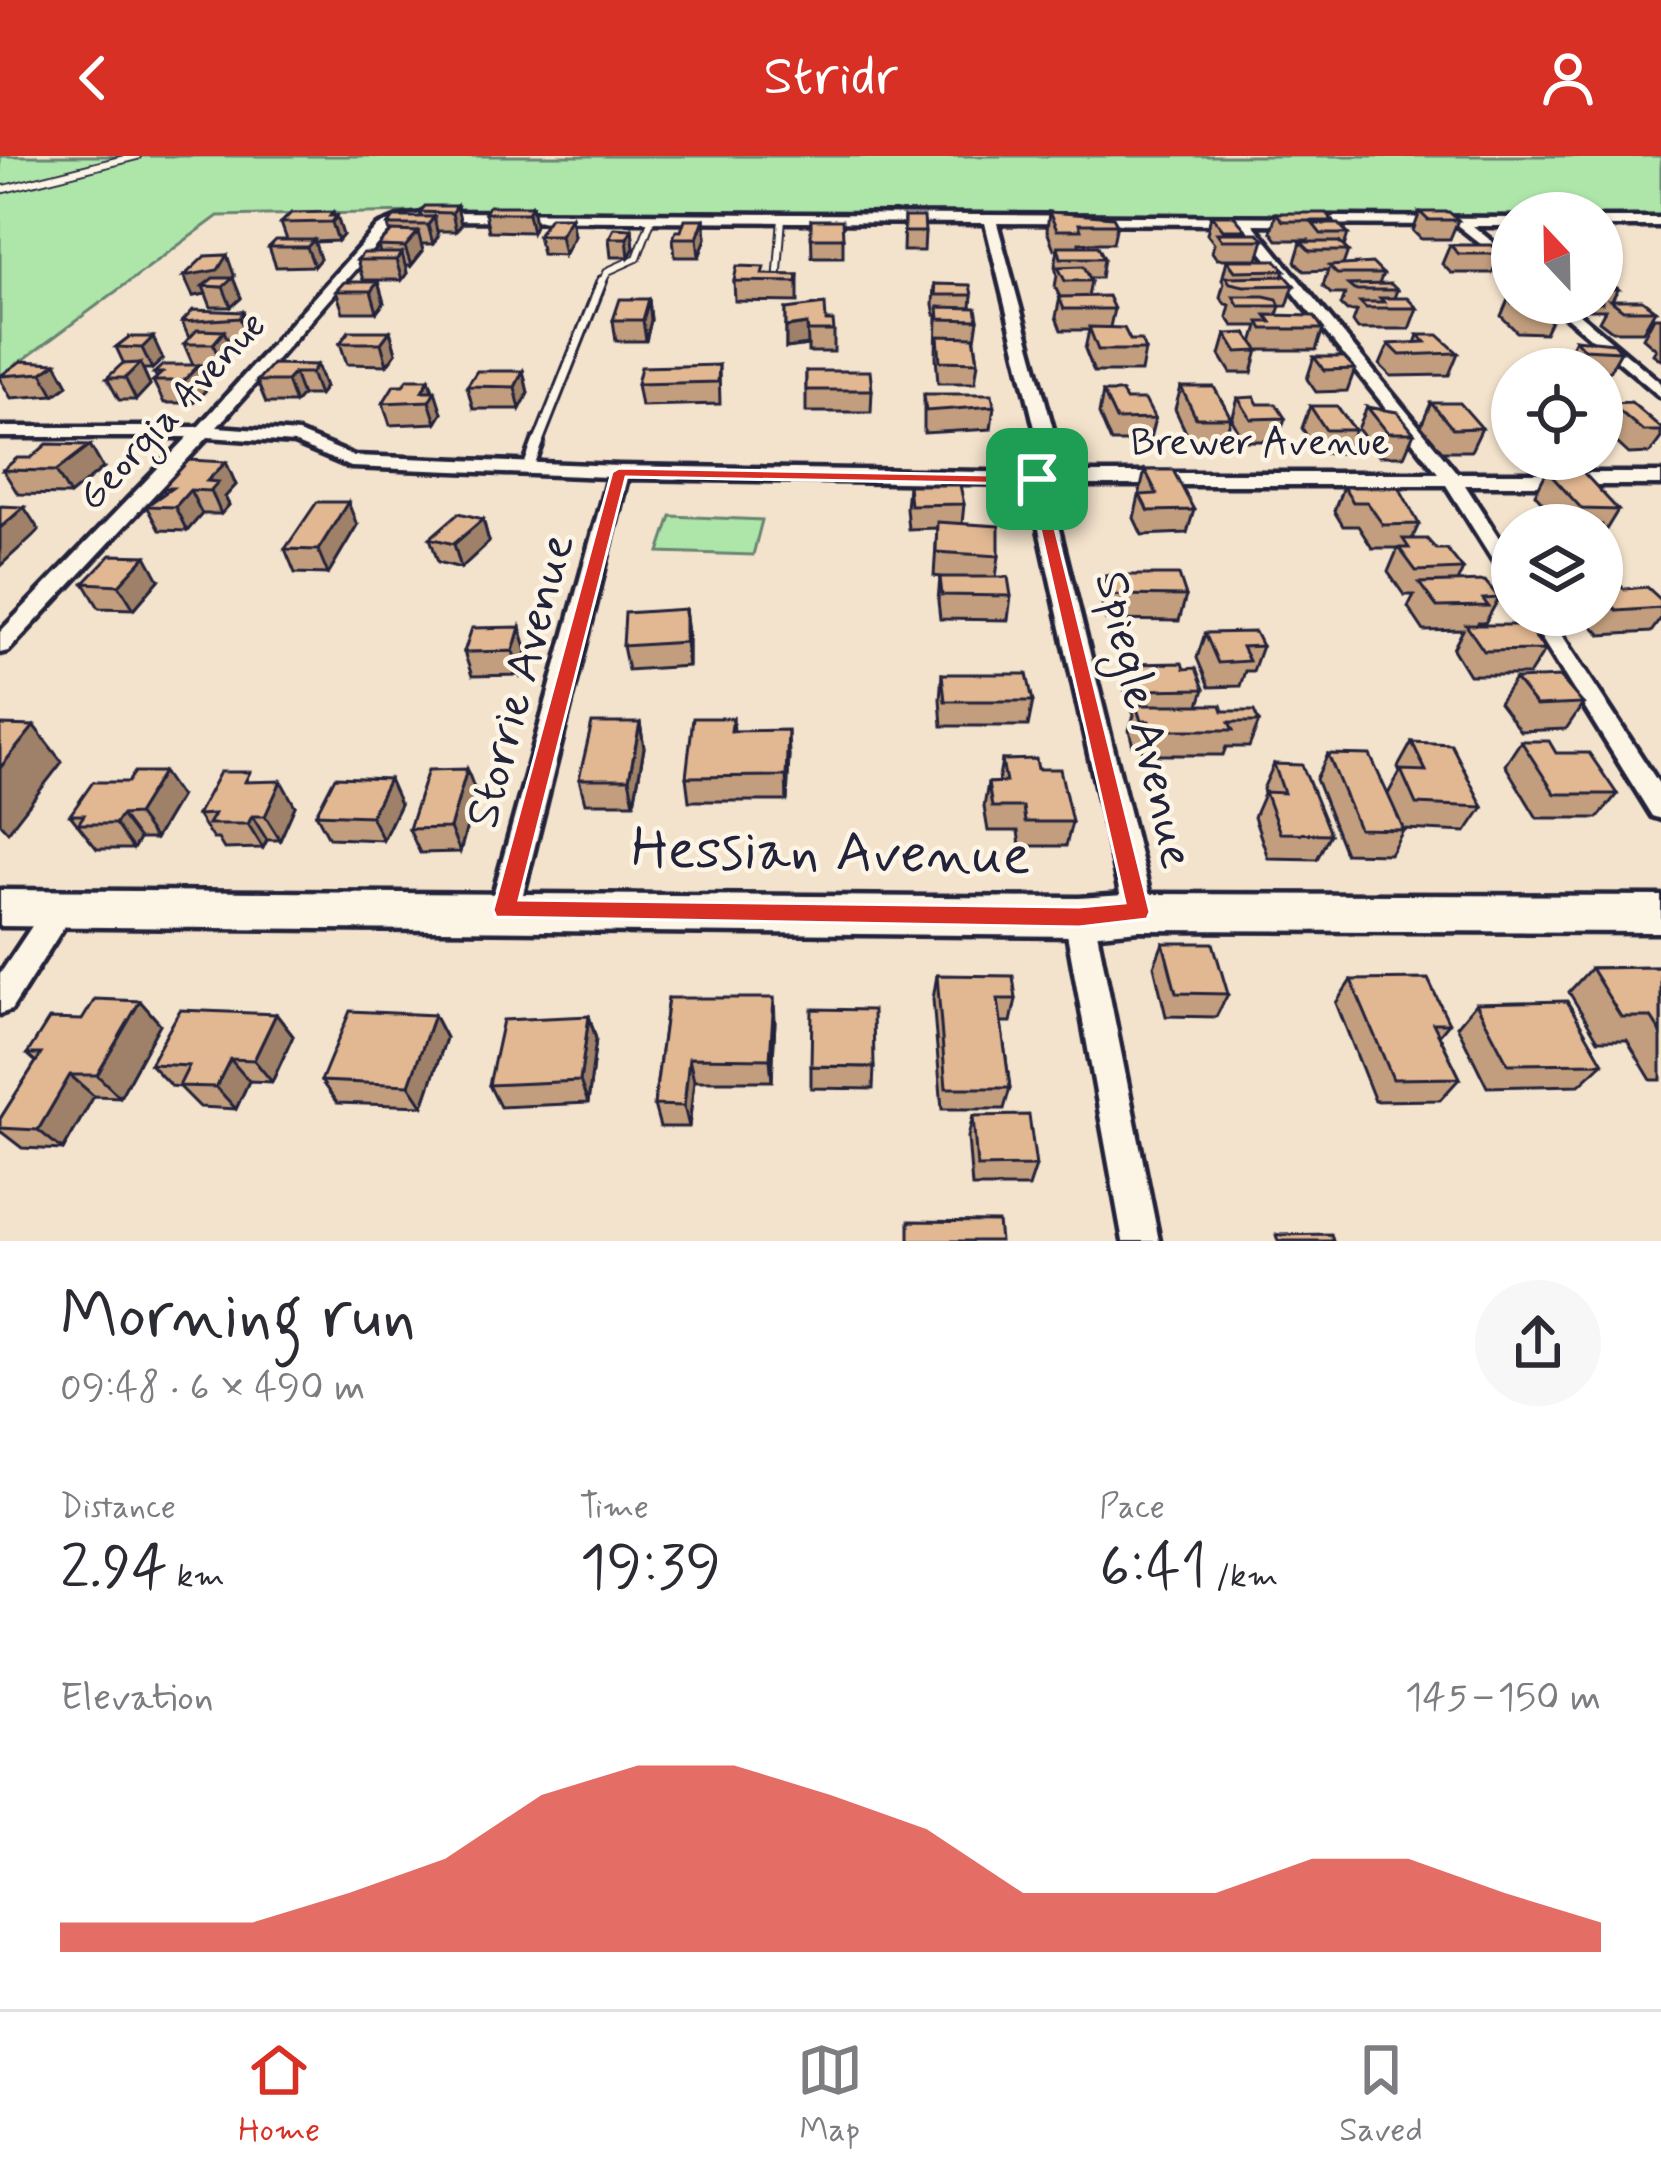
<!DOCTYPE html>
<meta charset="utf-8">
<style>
:root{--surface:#fff;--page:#f7f7f7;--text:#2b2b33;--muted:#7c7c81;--line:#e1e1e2;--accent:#d93025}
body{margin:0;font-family:Mynerve,sans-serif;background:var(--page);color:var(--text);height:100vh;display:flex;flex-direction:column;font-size:45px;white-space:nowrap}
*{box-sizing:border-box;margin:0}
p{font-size:39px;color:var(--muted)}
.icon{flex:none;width:66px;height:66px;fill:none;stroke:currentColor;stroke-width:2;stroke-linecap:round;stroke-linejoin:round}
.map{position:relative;height:1085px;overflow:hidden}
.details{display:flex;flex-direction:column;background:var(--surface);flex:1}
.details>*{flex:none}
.needle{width:78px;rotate:338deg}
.buttons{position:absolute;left:1491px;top:36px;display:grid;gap:24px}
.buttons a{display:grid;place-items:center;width:132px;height:132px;border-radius:50%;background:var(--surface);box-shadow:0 3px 9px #0004;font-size:60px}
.pin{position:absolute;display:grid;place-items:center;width:102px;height:102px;color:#fff;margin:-51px;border-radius:24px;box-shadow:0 6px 18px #0006}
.round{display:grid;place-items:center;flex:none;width:126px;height:126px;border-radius:63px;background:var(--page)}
.headline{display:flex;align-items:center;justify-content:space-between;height:204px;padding:0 60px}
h1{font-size:66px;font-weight:600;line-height:90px}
.stats{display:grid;grid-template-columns:repeat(3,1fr);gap:18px;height:204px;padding:12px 60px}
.stats div{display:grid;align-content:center}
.stats b{font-size:60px;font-weight:600}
.stats small{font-size:33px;font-weight:400}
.stats p{font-size:33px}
.chart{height:336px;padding:24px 60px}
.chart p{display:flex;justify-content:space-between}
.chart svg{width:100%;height:216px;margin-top:12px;fill:var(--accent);opacity:.7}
header{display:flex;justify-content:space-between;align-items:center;height:156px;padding:0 60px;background:var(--accent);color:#fff;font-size:54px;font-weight:600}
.menu{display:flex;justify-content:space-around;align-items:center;height:168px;border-top:3px solid var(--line);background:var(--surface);font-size:33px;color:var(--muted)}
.menu a{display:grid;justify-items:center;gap:6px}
.menu .current{color:var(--accent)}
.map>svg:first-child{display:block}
</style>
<header><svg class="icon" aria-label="back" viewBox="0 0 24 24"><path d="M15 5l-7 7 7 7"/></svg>Stridr<svg class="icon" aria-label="person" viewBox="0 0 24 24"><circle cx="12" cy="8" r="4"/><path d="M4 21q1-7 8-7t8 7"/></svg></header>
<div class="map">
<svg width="1661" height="1085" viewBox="0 0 1661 1085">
<rect width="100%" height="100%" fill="#f4e3cc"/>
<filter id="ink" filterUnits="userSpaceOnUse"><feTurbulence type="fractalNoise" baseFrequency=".00833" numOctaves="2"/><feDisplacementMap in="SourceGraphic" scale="24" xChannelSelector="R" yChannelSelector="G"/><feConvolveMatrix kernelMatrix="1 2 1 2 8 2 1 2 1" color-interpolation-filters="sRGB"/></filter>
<g filter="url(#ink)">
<path fill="#aee6aa" stroke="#688472" stroke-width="3" d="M0 0H1661V60L520 54 218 60 0 221Z
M671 360 762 364 753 399 659 396Z"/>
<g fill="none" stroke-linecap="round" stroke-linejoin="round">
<g stroke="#22223b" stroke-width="10">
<path id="lane-far2" d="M0 34 137 0
M601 128 608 115 637 102 652 62
M777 128 782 62"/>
</g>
<g stroke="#22223b" stroke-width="14">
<path id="lane-far1" d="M777 133 778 125
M537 289 602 125"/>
</g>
<g stroke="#22223b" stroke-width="18">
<path id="lane" d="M528 313 538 286"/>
</g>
<g stroke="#22223b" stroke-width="9">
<path id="street" d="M438 56 1512 62V70H1473L1512 102V113L1457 69 1253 68 1457 317H1661V329H1465L1512 402V424L1505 423 1446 329H1048L1154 756 1149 765 1139 768 1129 765 1124 756 1029 328 627 322 519 754 514 763 504 766 494 763 489 754 608 321 351 311 294 287 208 281 8 495 0 497V476L188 281H0V271H198L378 70 400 61ZM438 64 985 67 1046 317 619 310 354 300 298 277 217 271 388 76 403 68ZM997 67 1239 68 1438 317H1065Z
M1602 62H1661V70H1602Z
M1550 147H1566L1661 227V241Z
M1527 459H1549L1661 631V663L1652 660Z
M60 740 70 743 74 752 70 761 11 854 0 858V818L50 743Z
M1079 749 1089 752 1094 761 1159 1085H1123L1064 761 1069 752Z"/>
</g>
<g stroke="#22223b" stroke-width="9">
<path id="secondary" d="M0 734 1079 742 1139 738 1661 740V776L1139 774 1079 780 0 770Z"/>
</g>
<use href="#lane-far2" stroke="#fcf5e5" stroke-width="6"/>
<use href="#lane-far1" stroke="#fcf5e5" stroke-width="8"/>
<use href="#lane" stroke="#fcf5e5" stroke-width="10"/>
<use href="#street" fill="#fcf5e5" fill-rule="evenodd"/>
<use href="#secondary" fill="#fcf5e5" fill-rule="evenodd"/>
</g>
<path fill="#c29e7e" stroke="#22223b" stroke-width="3" d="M457 50 461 69 456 75H437L438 80 433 88H421L423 95 411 110H406L407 117 402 124H363L357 104 380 97 378 90 390 77 388 69 421 61 420 56Z
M532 50 535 69 532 76 489 75 485 57Z
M1049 56 1117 68 1113 87H1079V90L1104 102 1101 122H1089L1091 125 1088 140 1114 153 1110 171 1145 194 1141 216H1094L1085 193 1089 174H1061L1056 161 1060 141 1055 131 1057 119 1055 110 1058 93H1054L1047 75Z
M1420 56 1458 64 1450 83H1421L1413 75Z
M1276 57 1333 65 1332 68 1348 78 1344 91 1348 95 1343 109 1383 118 1379 128 1397 134 1394 142 1417 152 1409 173H1358L1353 166 1357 155H1347L1341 149 1345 138H1331L1323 130 1328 114 1304 115 1295 106 1301 86H1307L1308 84H1277L1271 76Z
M1211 59 1246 74 1245 77 1264 84 1258 103H1217L1212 96 1214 87 1207 78Z
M334 60 343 79 338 85 314 86 320 103 314 110 276 111 269 91 287 84 281 67Z
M904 61 925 76 924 95H903Z
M704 63 706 82 699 101H675L673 82 681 75Z
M811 64 843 82V101H812Z
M632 73 634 92 629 101H611L609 82Z
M538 79 574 80 564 99 542 98Z
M1450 89 1501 98 1492 117H1451L1442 108Z
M1227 104 1285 114 1283 120 1294 129 1287 150H1280L1277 159 1323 173 1316 194H1258L1252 217H1231L1220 199 1226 178 1253 187 1258 170H1233L1227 161 1230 149 1225 148 1220 141 1224 127 1222 124Z
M1602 111 1614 117 1609 126 1618 133 1612 144 1655 154 1643 175H1612L1599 165 1605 154H1584L1575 147H1602Z
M234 119 233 122 241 142 231 151H211L206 138 193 140 184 120Z
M798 119V146L735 145 734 125Z
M378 126 384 147 377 156H343L336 135Z
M934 128 972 139 971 152 978 164 975 184 978 206 975 227H938L936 201 937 159H935L933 149Z
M1510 139H1512V147H1546L1555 156 1545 177 1517 176 1501 160Z
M649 143 651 164 646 185H616L613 164Z
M786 153 826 165 834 175V196H808V189L786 192Z
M243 156 251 177 248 183 228 184 233 196 222 209H199L209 231 193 247H164L153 225 157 222 154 217 193 209 184 188 189 182 182 166Z
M1654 161H1661V204L1653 198 1656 193 1643 182Z
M390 175 396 197 387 209 347 208 340 187Z
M1418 179 1458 197 1449 219 1391 220 1380 209 1389 188 1415 187Z
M129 181 163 203 152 213H143L150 229 136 244H119L107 222 124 208 116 191Z
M1575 183 1621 195 1609 216H1602V213H1571L1564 204Z
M1314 201 1355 213 1347 235 1316 236 1307 223Z
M56 207 68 229 54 239 11 242 0 223V219Z
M317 209 325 231 319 239H302L295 247H266L257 225Z
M719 209 720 248 641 250 637 228Z
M523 215 528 237 520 253H473L467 230Z
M806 215 872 234 871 256H806Z
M429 223 442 257 436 267 390 269 383 247 403 229Z
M1181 231 1231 262 1224 285H1190L1175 253Z
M1103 236 1126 244 1155 263 1149 286H1111L1099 258Z
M924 238 994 250 991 273 924 277Z
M1238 242 1258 248 1285 262 1278 285H1244L1232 264Z
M1431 247 1482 272 1471 295H1442L1421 270Z
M1610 247 1661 272V282L1650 297 1629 298 1602 273V261Z
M1310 250 1355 274 1346 297H1318L1302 272Z
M1367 251 1414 277 1404 300H1379L1358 273Z
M226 306 236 329 225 341 229 349 221 358H202L187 375 159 374 146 350 165 337 163 332Z
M103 312 70 339 18 338 3 314Z
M1145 314 1194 354 1187 377 1142 379 1134 362Z
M1547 315 1618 354 1604 377H1602V369H1561L1535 338Z
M908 329 964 348 962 368 999 400 996 421 1011 440 1008 464 940 463 938 445 940 421 934 420 937 372 908 373 906 352Z
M1343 331 1419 368 1412 383 1436 393 1463 413 1457 426 1499 442 1485 467H1478L1477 469 1545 494 1529 519H1469L1453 493 1463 474 1424 475 1408 451 1414 439H1404L1388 416 1398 392H1372L1358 370H1343L1334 355Z
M483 363 489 386 461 412 438 406 430 382Z
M357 369 328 418 295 417 285 393Z
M1602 416 1624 433 1661 444V462L1651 476 1601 479 1582 459H1602Z
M1106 419 1186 440 1179 465 1106 464 1101 443Z
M159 424 134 453 99 452 84 427Z
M685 453 688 478V510L628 514 623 490Z
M1205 477 1262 490 1253 515H1245L1240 530 1209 531 1197 502Z
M527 495 520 519 472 520 464 496Z
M1131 508 1184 513 1204 533 1199 549 1259 566 1249 591H1226L1223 599H1144L1141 590H1133L1129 574 1134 559 1124 533Z
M942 518 1033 545 1028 570H942L940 543Z
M1515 523 1583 548 1566 573 1520 575 1499 547Z
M733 562 734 575 789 599 787 645H689L686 621Z
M640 567 644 592 634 647H585L579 623Z
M1521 585 1617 638 1598 662H1537L1505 609Z
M1412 586 1483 651 1466 676 1404 673 1390 698 1345 697 1316 623 1328 598 1388 638 1400 616 1398 611Z
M1002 604 1038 613 1072 666 1066 690H1020L1018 675H988L984 651 988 627H998Z
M1274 608 1330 678 1317 703 1268 702 1254 661 1264 638 1263 633Z
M256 626 295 650 280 684H267L263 692 224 693 218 683H213L197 659Z
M476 637 460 696 420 697 409 673Z
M180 641 155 683H139L133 693H97L70 659Z
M400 648 383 684 329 682 316 658Z
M1163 787 1228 838 1216 861 1166 860 1154 810Z
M1661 811V924H1651L1627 884H1598L1569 836 1591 812Z
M937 819 1016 843 1011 866H1001L1010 932 1004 953H942L933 843Z
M1351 824 1449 867 1439 879 1460 922 1440 944 1375 945 1336 847Z
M668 842 775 865 772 925H694L689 971H660L654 949Z
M140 845 160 868 120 941 94 940 63 994 22 992 0 975V963L36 906 27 898 82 864Z
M1476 847 1603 907 1579 929 1487 931 1457 870Z
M276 858 293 880 272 926 249 925 236 953 200 951 180 931 171 930 150 908Z
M434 859 446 882 423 950 337 947 321 925Z
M589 860 596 883 588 947 500 951 489 929Z
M811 910 874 911 873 933 811 932Z
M973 960 1036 1010 1029 1031H972L968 981Z"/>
<path fill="#9e8167" stroke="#22223b" stroke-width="3" d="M457 50 461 69 456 75 452 57Z
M532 50 535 69 532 76 528 57Z
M333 56 335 63 337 60 343 79 338 85 330 60Z
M434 61 438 80 433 88 428 69Z
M571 61 574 80 564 99 560 79Z
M704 63 706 82 699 101 697 82Z
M632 73 634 92 629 101 627 82Z
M418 76 423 95 411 110 405 91Z
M314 84 320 103 314 110 307 91Z
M402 97 407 117 402 124 396 104Z
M227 99 234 119 233 122 241 142 231 151 223 131 203 130 206 138 193 140 184 120Z
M378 126 384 147 377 156 371 135Z
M649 143 651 164 646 185 643 164Z
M243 156 251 177 248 183 240 162Z
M807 168 808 189 786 192V171Z
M224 175 233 196 222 209 213 188Z
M390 175 396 197 387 209 381 187Z
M153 181 163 203 152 213 142 192Z
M56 207 68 229 54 239 42 217Z
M140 207 150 229 136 244 125 222Z
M199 209 209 231 193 247 183 225Z
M317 209 325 231 319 239 311 217Z
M523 215 528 237 520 253 515 231Z
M294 217 302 239 295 247 287 225Z
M429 223 433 238 435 235 442 257 436 267 429 245 422 235Z
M90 289 103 312 70 339 56 315Z
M226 306 236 329 225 341 229 349 221 358 207 325Z
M190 334 202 358 187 375 175 351Z
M348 346 357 369 328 418 318 394Z
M24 351 39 374 0 410V372Z
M483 363 489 386 461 412 454 388Z
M146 400 159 424 134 453 119 429Z
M685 453 688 478V510L685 486Z
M520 471 527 495 520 519 513 495Z
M640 567 644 592 634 647 629 623Z
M34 570 62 606 8 676 0 667V612Z
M788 574 789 599 787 645 786 620Z
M467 613 476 637 460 696 450 672Z
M163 616 180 641 155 683 137 658Z
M389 623 400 648 383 684 371 660Z
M281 625 295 650 280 684 265 660Z
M121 659 139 683 133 693 115 668Z
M252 660 267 684 263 692 248 668Z
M774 842 775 865 772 925 770 903Z
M140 845 160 868 120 941 97 919Z
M276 858 293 880 272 926 254 904Z
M434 859 446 882 423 950 409 929Z
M589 860 596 883 588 947 580 925Z
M689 902 694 925 689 971 684 950Z
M230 903 249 925 236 953 216 931Z
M70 919 94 940 63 994 38 974Z"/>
<path fill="#e2b893" stroke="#22223b" stroke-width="3" d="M425 50H457L452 57 420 56Z
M489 50H532L528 57H485Z
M333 56 330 60H337L332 66 281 67 291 57Z
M1049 56 1113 61 1117 68H1079L1081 74H1057Z
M1420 56H1449L1458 64H1428Z
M1276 57H1326L1333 65H1283Z
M1211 59H1233L1246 74H1223Z
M394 61H434L428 69H388Z
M550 61H571L560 79H538Z
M904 61H924L925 76H904Z
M685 63H704L697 82H673L676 75H681Z
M811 64H842L843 82H811Z
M1313 68H1339L1348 78H1321Z
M614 72 632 73 627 82H609Z
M392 75 418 76 405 91 378 90Z
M1217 77H1258L1264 84H1222Z
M276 84H314L307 91H269Z
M1301 86H1339L1348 95H1310Z
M1450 89H1492L1501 98H1459Z
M1058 90H1098L1104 102H1061Z
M363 97H402L396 104H357Z
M227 99 218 114 184 120 205 100Z
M1227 104H1276L1285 114 1235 115Z
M1372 107 1383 118H1337L1329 110Z
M737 110 764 111 762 118 798 119 797 126 734 125Z
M1084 110 1091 125H1065L1058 111Z
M1286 120 1294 129 1244 130 1230 127 1226 121Z
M213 122H233L223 131 203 130Z
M1602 122H1603L1618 133H1602Z
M344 126H378L371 135H336Z
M934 128 970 129 972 139H936Z
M1391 128 1397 134H1354L1348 129Z
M1108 140 1114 153H1064L1059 141Z
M1233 140H1264L1277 143 1280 150H1239Z
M1380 142H1407L1417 152H1366L1360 146H1384Z
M620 143H649L643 164H613Z
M1610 144H1642L1655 154H1623Z
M1519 147H1546L1555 156 1527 155Z
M825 148 826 165H833L834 175H808L807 168 786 171V153Z
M938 151 976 152 978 164 939 163Z
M193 154 243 156 240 162 182 166Z
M1266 159 1314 160 1323 173H1263L1259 166H1271Z
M1089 171 1124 172 1130 184H1141L1145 194H1098Z
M197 174 224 175 213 188H184Z
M349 175H390L381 187H340Z
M1246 177 1259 195 1237 196 1226 178Z
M1418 179H1438L1458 197 1400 199 1389 188 1425 186Z
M938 180 974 181 978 206 940 205Z
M129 181H153L142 192 116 191Z
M1575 183 1614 187 1621 195 1584 193Z
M1314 201H1344L1355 213 1324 214Z
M21 205 56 207 42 217 0 220Z
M140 207 125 222H107L122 208Z
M272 208 317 209 311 217H294L287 225H257Z
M163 209H199L183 225H153L162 217H154Z
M719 209 718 226 637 228 641 211Z
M477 215H523L515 231 467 230Z
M806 215H870L872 234H806Z
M408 223H429L422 235H435L429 245 383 247 394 229H403Z
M1181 231H1214L1231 262H1196Z
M1103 236H1122L1126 244H1145L1155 263 1116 264Z
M924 238H992L994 250 926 255Z
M1254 241 1258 248H1276L1285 262 1251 263 1238 242Z
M1631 246 1661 272V275H1643L1610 247Z
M1431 247H1460L1482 272 1453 273Z
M1310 250H1337L1355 274H1326Z
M1367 251 1397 256 1414 277H1388Z
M47 288 90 289 56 315 3 314 17 302H31Z
M189 304 226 306 207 325 218 326 210 335 190 334 175 351 146 350 172 332H163Z
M1145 314H1173L1194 354 1148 355 1140 339 1157 338Z
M1547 315H1582L1618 354 1582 353Z
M908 329H960L964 348 910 349Z
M1343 331H1399L1419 368 1383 369 1367 346H1353Z
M317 346H348L318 394 285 393Z
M0 350 24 351 0 372Z
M459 357 483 363 454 388 430 382Z
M937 366 999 370V400L936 396Z
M1403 383H1427L1436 393H1447L1463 413 1416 415 1399 392H1409Z
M111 399 146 400 119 429 84 427Z
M1602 416H1607L1624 433 1647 431 1661 444V452L1617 455 1602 439Z
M1106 419H1179L1186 440 1112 439Z
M940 421H1008L1011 440 942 439Z
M1485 425 1499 442 1483 443 1488 450 1437 451 1419 427Z
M685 453V486L623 490 625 457Z
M1466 469H1526L1545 494 1484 495Z
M520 471 513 495 464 496 472 472Z
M1255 476 1262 490 1242 491 1249 505 1218 507 1205 477Z
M1182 507 1184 513 1196 512 1204 533 1140 534 1131 508Z
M942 518H1027L1033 545H945Z
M1560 521 1583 548 1536 550 1515 523Z
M1136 549H1221L1223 555H1254L1259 566H1229L1233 574H1152L1149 565H1141Z
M693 562H733L731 575 788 574 786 620 686 621Z
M592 567H640L629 623H579Z
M0 569 34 570 0 612Z
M1521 585H1549L1556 597H1589L1617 638H1555Z
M1412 586 1451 588 1483 651 1416 648 1401 614 1426 615Z
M1328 598 1370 599 1404 674 1359 673Z
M1036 603 1038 613H1060L1072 666H1025L1023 651H992L988 627 1006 626 1002 604Z
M1274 608 1302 609 1330 678 1280 677 1265 636 1284 637Z
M467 613 450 672 409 673 428 614Z
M135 616H163L137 658 121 659 115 668H78L84 659H70L93 626H128Z
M220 616H250L245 626 281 625 265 660H252L248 668H208L214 658 197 659Z
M335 621 389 623 371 660 316 658Z
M1163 787H1213L1228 838 1176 837Z
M1661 811V877L1651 861H1621L1591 812Z
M937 819 1013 820 1016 843H998L1010 932H946Z
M1428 823 1449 867H1433L1460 922 1393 923 1351 824Z
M668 842H774L770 903 689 902 684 950 654 949Z
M95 843 140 845 97 919H70L38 974 0 972V963L41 898H27L49 863 82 864Z
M1567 845 1603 907 1508 908 1476 847Z
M812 853 873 854 874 911 811 910Z
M180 854 276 858 254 904 230 903 216 931 179 930 189 910 150 908Z
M350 855 434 859 409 929 321 925Z
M589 860 580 925 489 929 503 864Z
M1029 959 1036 1010 977 1011 973 960Z
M909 1065 998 1066 1000 1085H909Z
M1331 1078 1333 1085H1278L1276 1079Z"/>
</g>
<path fill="#d93025" stroke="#fff" stroke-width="3" fill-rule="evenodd" d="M619 312 1042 320 1150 756 1147 763 1079 771 496 761 493 754 612 316ZM626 321 1030 328 1125 747 1079 751 519 744Z"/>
<g text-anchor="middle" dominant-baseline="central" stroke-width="9" stroke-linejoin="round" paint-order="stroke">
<g font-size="39" fill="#22223b" stroke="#fcf5e5">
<text transform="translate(173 256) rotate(-47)">Georgia Avenue</text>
<text x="1260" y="287">Brewer Avenue</text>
</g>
<g font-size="48" fill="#22223b" stroke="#fcf5e5">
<text transform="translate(521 525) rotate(-75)">Storrie Avenue</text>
<text transform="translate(1143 564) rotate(77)">Spiegle Avenue</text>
</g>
<g font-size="57" fill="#22223b" stroke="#fcf5e5">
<text transform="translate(831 698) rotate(1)">Hessian Avenue</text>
</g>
</g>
</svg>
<div class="buttons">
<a><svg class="needle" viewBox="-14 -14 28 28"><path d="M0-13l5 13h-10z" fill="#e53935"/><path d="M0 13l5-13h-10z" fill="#7c7c81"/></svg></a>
<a><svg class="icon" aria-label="locate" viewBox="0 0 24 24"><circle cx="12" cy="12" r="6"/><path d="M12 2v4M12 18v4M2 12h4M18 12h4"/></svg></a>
<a><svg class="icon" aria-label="layers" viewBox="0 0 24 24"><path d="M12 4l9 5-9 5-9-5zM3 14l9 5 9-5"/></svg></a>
</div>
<div class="pin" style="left:1037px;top:323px;background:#1e9e55"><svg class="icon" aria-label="arrive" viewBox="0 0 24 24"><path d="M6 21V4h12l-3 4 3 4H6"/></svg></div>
</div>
<section class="details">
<div class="headline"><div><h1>Morning run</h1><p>09:48 · 6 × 490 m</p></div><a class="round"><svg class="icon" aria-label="share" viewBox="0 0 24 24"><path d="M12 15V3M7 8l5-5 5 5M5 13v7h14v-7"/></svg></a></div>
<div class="stats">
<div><p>Distance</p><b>2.94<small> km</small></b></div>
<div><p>Time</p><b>19:39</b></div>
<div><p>Pace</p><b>6:41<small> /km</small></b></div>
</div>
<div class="chart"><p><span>Elevation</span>145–150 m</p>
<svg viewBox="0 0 160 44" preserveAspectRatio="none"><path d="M0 44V38L10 38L20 38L30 32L40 25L50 12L60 6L70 6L80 12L90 19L100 32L110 32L120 32L130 25L140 25L150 32L160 38V44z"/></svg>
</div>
</section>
<nav class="menu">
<a class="current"><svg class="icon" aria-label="home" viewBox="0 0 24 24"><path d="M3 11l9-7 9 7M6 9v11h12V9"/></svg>Home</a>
<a><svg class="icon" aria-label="map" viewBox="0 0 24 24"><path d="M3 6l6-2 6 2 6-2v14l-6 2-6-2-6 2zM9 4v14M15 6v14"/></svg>Map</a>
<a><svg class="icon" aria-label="saved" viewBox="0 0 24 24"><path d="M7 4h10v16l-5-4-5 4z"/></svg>Saved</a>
</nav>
